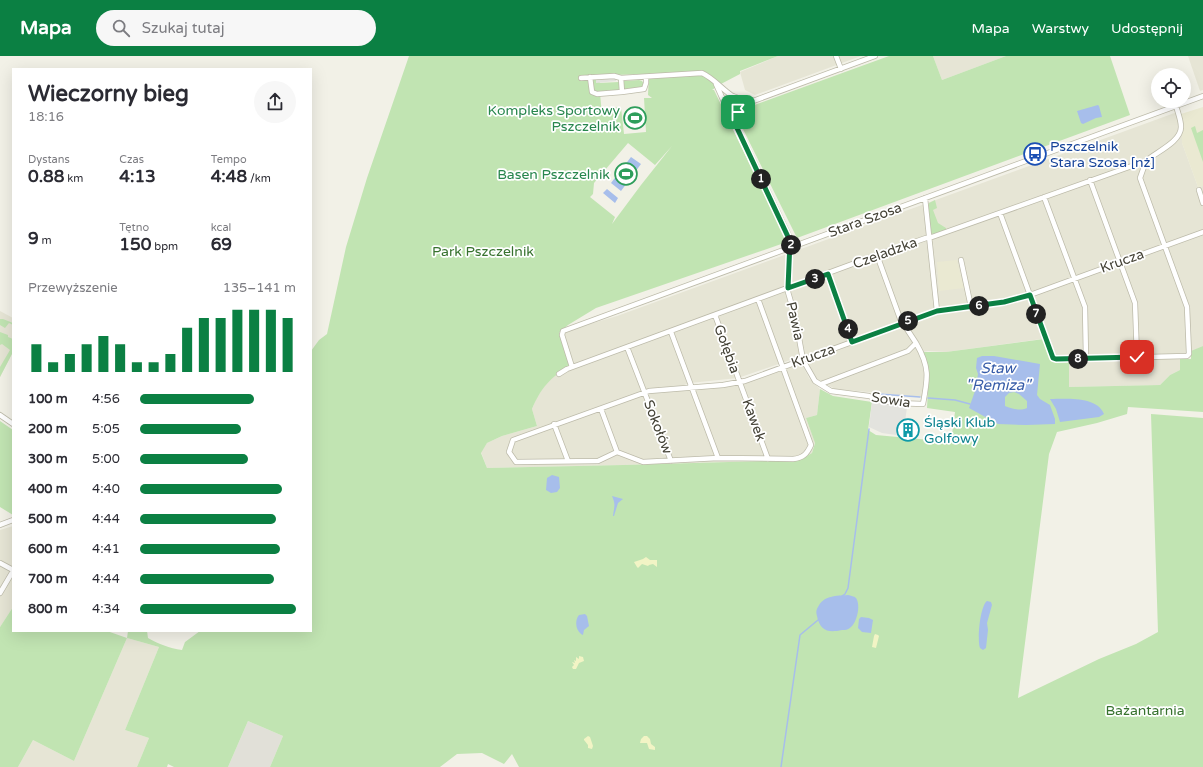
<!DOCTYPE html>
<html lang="pl">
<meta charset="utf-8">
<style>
:root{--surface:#fff;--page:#f7f7f7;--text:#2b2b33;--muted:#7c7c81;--accent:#0b8043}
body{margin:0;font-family:"Varela Round",sans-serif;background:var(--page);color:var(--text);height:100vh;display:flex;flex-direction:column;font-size:15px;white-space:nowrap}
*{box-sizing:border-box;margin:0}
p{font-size:13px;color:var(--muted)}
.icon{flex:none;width:22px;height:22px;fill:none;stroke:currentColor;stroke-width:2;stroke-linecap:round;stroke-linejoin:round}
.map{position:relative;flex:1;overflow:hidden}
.details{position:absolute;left:12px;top:12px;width:300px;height:564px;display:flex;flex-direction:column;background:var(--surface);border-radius:0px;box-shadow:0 4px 16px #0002}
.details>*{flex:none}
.controls{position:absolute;left:1151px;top:12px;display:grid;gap:8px}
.controls a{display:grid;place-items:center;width:40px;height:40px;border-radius:50%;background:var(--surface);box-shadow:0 4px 16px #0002;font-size:20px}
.pin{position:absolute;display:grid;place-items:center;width:34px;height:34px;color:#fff;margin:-17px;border-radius:8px;box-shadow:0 2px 6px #0006}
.km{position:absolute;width:20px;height:20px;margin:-10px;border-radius:50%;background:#222;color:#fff;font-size:11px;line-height:20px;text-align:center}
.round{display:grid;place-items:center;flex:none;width:42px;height:42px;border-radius:21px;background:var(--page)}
.headline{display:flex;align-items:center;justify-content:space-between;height:68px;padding:0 16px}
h1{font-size:22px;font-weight:700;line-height:30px}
.figures{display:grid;grid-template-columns:repeat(3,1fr);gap:6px;height:68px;padding:4px 16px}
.figures div{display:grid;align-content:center}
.figures b{font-size:17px;font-weight:700}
.figures small{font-size:11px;font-weight:400}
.figures p{font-size:11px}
.chart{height:112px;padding:8px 16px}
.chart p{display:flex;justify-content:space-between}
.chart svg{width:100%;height:72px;margin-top:4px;stroke:var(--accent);stroke-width:6}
ul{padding:0 16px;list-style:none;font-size:13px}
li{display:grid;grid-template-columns:64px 48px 1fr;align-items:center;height:30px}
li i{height:10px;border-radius:5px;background:var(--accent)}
header{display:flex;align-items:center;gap:24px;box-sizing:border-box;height:56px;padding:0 20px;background:var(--accent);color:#fff}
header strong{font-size:19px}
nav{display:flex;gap:22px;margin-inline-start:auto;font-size:14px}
.search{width:280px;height:36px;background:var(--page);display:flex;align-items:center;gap:10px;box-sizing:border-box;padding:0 14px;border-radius:22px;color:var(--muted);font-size:15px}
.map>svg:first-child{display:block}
</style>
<header>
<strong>Mapa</strong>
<div class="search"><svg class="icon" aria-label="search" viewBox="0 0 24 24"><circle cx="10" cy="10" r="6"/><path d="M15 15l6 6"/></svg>Szukaj tutaj</div>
<nav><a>Mapa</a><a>Warstwy</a><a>Udostępnij</a></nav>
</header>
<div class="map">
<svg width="1203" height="711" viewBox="0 0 1203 711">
<rect width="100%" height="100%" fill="#f2f1e7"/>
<path fill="#e6e5d5" d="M778 0H861L755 39 745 34 740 16Z
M933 0H1006L942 24Z
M1188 0H1203V34L1200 35Z
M1180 55 1182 69V87L1198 131 1203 130V290L1189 297H1180V314L1170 319 1160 329 1069 331 1068 301H1057L1054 299 1049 282 946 296 928 295 918 297 922 305 924 320 922 341 835 333 817 323 805 302 802 300 738 322 690 327 684 329 692 332 741 328 801 306 809 322 820 333 817 359 806 362 815 386 812 397 801 404 623 409 487 412 481 396 487 387 502 380 537 370 532 353 537 341 549 324 557 317 559 277 617 260Z
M0 255 13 262V296L0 321Z
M13 470V551L0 571V474Z
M127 582 159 591 125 674 149 682 137 711H18L33 684 74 705Z"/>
<path fill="#e1e0d8" d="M248 665 283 680 270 711H228Z"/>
<path fill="#eae9d2" d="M1203 51V130L1198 131 1182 87V69L1181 58Z
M957 204 964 232 939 235 937 206Z"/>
<path fill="#c1e4b2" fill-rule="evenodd" d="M409 0H778L740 15V18L719 29 712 34H714L787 186 596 252 568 269 559 277 570 309C550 322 541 332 532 353L537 370 502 380 487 387 481 397 487 412 623 409 800 404 812 397 815 387 806 362 817 359 820 333 833 340 872 346 868 374 876 379 951 386 955 356 927 352 929 314 923 296H946L1044 283 1051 304 1069 306V331L1160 329 1170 319 1180 314V303H1191V295L1203 290V356L1128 351 1127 358 1097 367 1057 376 1049 398 1018 642 1099 603 1136 588 1158 576 1151 358 1203 362V711H519L512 698 504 708 482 697 457 698 440 711H270L283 680 248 665 228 711H174L168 708 167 711H137L149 682 125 674 159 591 127 582 74 705 33 684 18 711H0V571L13 551V575H107L127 582 128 575H147L148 582C159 588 169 592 182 594L185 586 200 575H311V295L319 284 327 278 346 191 367 122ZM649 18 648 39 652 42H644L646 76 624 78 621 51 608 52 602 59 600 37 619 35V26L599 27 611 19ZM628 87 655 109 672 90 641 129 612 168 615 161 590 141 593 138 594 127Z
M889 0H933L942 24 1006 0H1110L1130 59 797 182 740 67 742 59 749 51Z
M639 24 642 25 644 28 641 32 624 34V25Z
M1195 70 1197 77 1203 74V106L1191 72Z
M935 144 937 152 933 154 938 167 946 172V174L933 178 931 177 928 150 929 147Z
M0 263H3L13 267V269L9 267 5 272 0 269Z
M0 276 8 279V281L13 283V296L0 321V311L10 294 2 288 0 289Z
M0 365 13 374V459L0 451Z"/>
<path fill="#f2f4c5" d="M646 501 650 504H657V511L653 508 649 509 648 510 642 508 638 512 637 511 634 506 643 503Z
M875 578 878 579 879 580 876 592 872 591 874 580Z
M579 600 583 601 584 605 579 607 576 613H573L572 611 574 609 572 606 575 607 574 604 576 605V601L579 603Z
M588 680 590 681 593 690 592 693 588 692V689L584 684V683Z
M644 680H647L650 683 651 688 655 691V694L649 693 647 687H640L641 683Z"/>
<path fill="#e3e3de" d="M616 22V25L596 27V23Z
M872 346 907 351 903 380 882 377 869 371Z"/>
<path fill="#a7beeb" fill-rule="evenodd" d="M1098 49 1099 50 1102 61 1096 62 1083 68 1081 67 1077 55Z
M631 101 641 108 621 135 611 127Z
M607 133 618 142 615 147 603 137Z
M982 300H994L1040 308 1037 339 1040 343 1050 349 1055 363V368L1026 369 998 368 969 352 975 335 978 318 976 312 977 302ZM1014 336 1019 338 1027 345V352C1020 355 1012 353 1005 350V341L1009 337Z
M1050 343C1066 343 1097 340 1104 358L1099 361 1060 366 1056 353Z
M552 419 559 421 560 432 557 436 551 437 546 434 547 422Z
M612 440 623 443 618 447 614 460H613C614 451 616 449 612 440Z
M848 539C851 540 854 540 856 542 861 549 857 566 851 571 848 574 845 574 842 574 828 577 820 575 817 560 816 557 816 554 818 551 824 539 836 540 848 539Z
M987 545 991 546 992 549 987 567 988 574 986 592 983 594 980 592C977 584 980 550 987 545Z
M585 558 587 560 589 570 584 574 583 579C576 576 574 565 579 559Z
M861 561 869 562 873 564 871 577 862 576 858 572 859 563Z"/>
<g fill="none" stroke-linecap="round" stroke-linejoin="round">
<path stroke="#a7beeb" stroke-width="1.5" d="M879 338 920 341
M928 342 955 344 970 348
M842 540 845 538 848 532 869 373
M781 711 800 579 818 564"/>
<g stroke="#bdbbaa" stroke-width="6">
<path id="minor" d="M836 0 841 13
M875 0 745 48C738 53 735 60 736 68L790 182 791 188 788 236 795 260 803 304 815 325 831 335 869 340 879 344 896 347 923 348C928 322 930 311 916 287
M590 21 592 36 597 38 622 36
M581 22 614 20 621 22 702 17C713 22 721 32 731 39 734 41 737 41 740 43 742 45 742 46 743 49
M621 22 622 36 644 33 646 27V21
M716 28 729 57 736 70
M1090 124 1135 247 1137 301
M1199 134 1203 147
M1044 141 1085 251 1086 302
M925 142 937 255
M1000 157 1053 302 1069 303 1187 300 1189 298 1187 251 1140 122 1146 105
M877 199 902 268
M961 204 971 251
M828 218 852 286
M758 243 811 389C807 398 803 402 793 403L718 402 643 406 617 396 598 405 516 406 509 396 513 384 649 335 723 329 745 325 937 255 1004 246 1030 239 1203 176
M715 259 768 403
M671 276 718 402
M627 291 671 405
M572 311 562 279 563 275 1203 40
M559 318 567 313 877 199 926 182 932 181 1146 105C1156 96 1181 86 1181 71 1181 64 1178 57 1176 50
M821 328 908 295 916 287 903 267
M601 353 617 396
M0 359 13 368
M554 368 568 405
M0 469 13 464
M0 507 13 514
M0 537 13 515"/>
</g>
<use href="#minor" stroke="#fff" stroke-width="4.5"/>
</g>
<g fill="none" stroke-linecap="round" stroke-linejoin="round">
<g stroke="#fff" stroke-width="8">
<path id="route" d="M738 56 736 64 737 72 790 185 788 232 828 218 852 286 937 255 1004 246 1030 239 1053 302 1056 303 1137 301"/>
</g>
<use href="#route" stroke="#0b8043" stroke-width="5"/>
</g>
<defs>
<g id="stadium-ring" transform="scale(1.15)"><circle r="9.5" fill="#fff" stroke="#2e9e5b" stroke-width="1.5"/><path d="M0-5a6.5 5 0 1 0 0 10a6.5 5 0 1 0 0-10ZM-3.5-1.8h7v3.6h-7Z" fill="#2e9e5b"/></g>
<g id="bus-ring" transform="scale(1.15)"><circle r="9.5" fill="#fff" stroke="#1a4fb4" stroke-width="1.5"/><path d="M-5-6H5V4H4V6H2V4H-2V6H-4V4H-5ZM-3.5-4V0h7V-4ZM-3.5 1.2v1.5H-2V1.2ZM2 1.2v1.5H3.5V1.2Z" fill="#1a4fb4"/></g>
<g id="building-ring" transform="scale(1.15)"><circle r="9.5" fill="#fff" stroke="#0f9aa8" stroke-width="1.5"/><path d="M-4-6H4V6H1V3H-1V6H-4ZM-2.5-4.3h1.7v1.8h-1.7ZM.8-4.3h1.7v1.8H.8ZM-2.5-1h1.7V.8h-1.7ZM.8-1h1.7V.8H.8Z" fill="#0f9aa8"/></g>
</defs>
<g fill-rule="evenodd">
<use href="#stadium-ring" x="635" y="62"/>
<use href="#bus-ring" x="1035" y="98"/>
<use href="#stadium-ring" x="626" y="118"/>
<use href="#building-ring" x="908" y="374"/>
</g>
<g text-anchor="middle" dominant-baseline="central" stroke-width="3.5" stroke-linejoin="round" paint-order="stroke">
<g font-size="14" fill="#27864d" stroke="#fff" text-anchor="end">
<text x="620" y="54">Kompleks Sportowy<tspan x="620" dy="16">Pszczelnik</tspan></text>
<text x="610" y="118">Basen Pszczelnik</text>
</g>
<g font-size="14" fill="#164399" stroke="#fff" text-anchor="start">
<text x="1050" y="90">Pszczelnik<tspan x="1050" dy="16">Stara Szosa [nż]</tspan></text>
</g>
<g font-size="14" fill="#444236" stroke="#fff">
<text transform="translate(865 164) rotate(-20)">Stara Szosa</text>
<text transform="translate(885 197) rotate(-20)">Czeladzka</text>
<text transform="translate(1122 205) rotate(-20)">Krucza</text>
<text transform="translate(795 265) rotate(77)">Pawia</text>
<text transform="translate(727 293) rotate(70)">Gołębia</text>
<text transform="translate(813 300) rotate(-20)">Krucza</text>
<text transform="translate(891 344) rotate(9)">Sowia</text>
<text transform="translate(754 364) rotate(70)">Kawek</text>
<text transform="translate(658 371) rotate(69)">Sokołów</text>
</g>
<g font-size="14" fill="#37722e" stroke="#fff">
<text x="483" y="195">Park Pszczelnik</text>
<text x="1145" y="654">Bażantarnia</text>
</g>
<g font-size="14" fill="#0d838f" stroke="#fff" text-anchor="start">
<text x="924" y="366">Śląski Klub<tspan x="924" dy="16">Golfowy</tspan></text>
</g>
<g font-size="15" font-style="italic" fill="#375ca8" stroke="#fff">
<text x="998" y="312">Staw<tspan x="998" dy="17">"Remiza"</tspan></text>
</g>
</g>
</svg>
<div class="controls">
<a><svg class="icon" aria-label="locate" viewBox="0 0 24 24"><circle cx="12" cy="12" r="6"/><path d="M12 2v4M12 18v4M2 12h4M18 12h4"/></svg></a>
</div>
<div class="pin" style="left:738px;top:56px;background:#1e9e55"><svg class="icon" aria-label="arrive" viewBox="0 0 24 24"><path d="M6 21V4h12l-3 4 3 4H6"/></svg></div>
<div class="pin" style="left:1137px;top:301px;background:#d93025"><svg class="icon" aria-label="check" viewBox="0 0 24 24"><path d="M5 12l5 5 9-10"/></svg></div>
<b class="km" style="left:761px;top:123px">1</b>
<b class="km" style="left:791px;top:189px">2</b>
<b class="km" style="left:815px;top:223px">3</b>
<b class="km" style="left:848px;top:273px">4</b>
<b class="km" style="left:908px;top:265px">5</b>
<b class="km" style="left:979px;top:250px">6</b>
<b class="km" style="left:1036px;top:258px">7</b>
<b class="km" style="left:1078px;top:303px">8</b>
<section class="details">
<div class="headline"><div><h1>Wieczorny bieg</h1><p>18:16</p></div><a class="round"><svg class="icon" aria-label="share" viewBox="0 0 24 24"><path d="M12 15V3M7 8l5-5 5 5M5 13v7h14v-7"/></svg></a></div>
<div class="figures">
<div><p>Dystans</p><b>0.88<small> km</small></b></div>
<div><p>Czas</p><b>4:13</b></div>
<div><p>Tempo</p><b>4:48<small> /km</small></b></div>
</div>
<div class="figures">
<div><b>9<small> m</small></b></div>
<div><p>Tętno</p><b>150<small> bpm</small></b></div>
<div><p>kcal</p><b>69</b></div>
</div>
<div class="chart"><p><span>Przewyższenie</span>135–141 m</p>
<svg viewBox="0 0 160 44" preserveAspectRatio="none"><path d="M5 44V27M15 44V38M25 44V33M35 44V27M45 44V22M55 44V27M65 44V38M75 44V38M85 44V33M95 44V17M105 44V11M115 44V11M125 44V6M135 44V6M145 44V6M155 44V11"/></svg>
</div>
<ul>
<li><b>100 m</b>4:56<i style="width:73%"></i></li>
<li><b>200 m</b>5:05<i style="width:65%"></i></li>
<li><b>300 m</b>5:00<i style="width:69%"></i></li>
<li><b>400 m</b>4:40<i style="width:91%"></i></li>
<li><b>500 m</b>4:44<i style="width:87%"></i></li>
<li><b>600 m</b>4:41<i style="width:90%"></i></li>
<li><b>700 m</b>4:44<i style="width:86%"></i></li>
<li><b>800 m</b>4:34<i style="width:100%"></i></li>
</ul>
</section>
</div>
